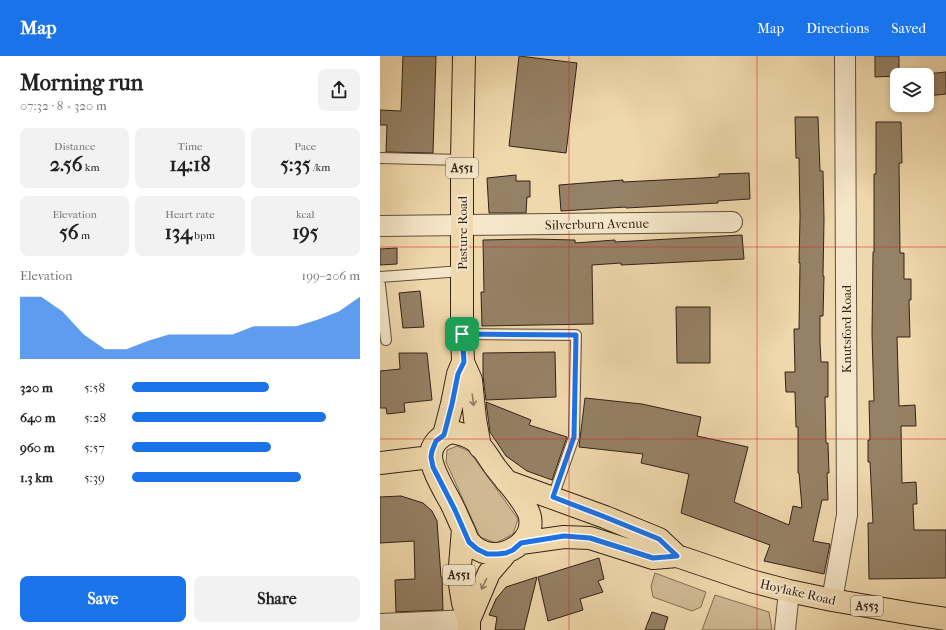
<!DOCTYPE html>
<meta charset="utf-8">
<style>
:root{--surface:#fff;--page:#f2f2f2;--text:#222;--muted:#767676;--accent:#1a73e8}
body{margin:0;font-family:"IM FELL French Canon",serif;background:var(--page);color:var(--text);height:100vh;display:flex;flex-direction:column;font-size:15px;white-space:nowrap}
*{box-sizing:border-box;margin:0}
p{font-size:13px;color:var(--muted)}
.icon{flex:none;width:22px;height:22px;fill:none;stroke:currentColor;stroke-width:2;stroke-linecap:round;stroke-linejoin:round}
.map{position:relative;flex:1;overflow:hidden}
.side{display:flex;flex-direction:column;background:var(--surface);width:380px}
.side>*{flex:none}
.buttons{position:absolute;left:510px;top:12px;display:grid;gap:8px}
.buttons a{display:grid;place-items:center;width:44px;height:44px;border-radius:8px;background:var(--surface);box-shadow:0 2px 6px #0003;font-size:20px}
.pin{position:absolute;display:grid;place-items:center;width:34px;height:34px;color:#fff;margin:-17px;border-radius:8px;box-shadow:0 2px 6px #0006}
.round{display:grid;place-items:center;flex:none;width:42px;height:42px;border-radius:8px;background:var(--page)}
.headline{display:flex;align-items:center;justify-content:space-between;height:68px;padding:0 20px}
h1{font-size:22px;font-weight:700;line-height:30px}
.metrics{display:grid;grid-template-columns:repeat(3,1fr);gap:6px;height:68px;padding:4px 20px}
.metrics div{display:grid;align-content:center;border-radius:8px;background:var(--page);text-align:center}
.metrics b{font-size:20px;font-weight:700}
.metrics small{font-size:11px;font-weight:400}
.metrics p{font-size:11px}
.chart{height:112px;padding:8px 20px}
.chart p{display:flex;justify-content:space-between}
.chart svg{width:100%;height:72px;margin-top:4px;fill:var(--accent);opacity:.7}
.cta{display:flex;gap:8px;margin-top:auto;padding:8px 20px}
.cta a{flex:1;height:46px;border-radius:8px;background:var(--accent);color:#fff;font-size:16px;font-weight:700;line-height:46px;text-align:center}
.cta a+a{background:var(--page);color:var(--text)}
ul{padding:0 20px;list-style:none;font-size:13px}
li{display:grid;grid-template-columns:64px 48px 1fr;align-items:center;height:30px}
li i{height:10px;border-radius:5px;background:var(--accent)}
header{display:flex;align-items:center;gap:24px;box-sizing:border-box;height:56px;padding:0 20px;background:var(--accent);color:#fff}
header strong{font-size:19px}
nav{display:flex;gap:22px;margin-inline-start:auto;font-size:14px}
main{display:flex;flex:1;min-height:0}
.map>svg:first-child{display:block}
</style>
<header>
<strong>Map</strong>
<nav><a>Map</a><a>Directions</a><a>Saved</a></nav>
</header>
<main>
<section class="side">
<div class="headline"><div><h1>Morning run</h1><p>07:32 · 8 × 320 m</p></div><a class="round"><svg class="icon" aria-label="share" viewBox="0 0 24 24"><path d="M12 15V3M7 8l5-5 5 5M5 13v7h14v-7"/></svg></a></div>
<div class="metrics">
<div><p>Distance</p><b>2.56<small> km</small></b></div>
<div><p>Time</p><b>14:18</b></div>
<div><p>Pace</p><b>5:35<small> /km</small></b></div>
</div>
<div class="metrics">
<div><p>Elevation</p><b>56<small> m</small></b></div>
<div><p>Heart rate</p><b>134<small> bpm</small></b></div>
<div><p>kcal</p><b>195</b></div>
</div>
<div class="chart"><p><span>Elevation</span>199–206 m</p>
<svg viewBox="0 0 160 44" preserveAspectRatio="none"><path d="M0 44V6L10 6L20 15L30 29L40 38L50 38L60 33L70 29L80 29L90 29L100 29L110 24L120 24L130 24L140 20L150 15L160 6V44z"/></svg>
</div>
<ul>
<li><b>320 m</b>5:58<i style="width:60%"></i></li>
<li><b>640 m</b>5:28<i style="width:85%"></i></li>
<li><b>960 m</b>5:57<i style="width:61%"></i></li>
<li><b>1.3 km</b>5:39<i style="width:74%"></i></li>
</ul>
<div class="cta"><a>Save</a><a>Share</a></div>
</section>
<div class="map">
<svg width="566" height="574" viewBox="0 0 566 574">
<rect width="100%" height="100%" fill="#efd8ac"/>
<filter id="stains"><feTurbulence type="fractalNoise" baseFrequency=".005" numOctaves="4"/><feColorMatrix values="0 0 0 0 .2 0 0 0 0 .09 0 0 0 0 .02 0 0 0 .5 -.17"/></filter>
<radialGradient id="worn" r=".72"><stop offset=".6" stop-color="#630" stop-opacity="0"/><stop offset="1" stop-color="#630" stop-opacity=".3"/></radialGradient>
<path fill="#cfb993" stroke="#816e56" d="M77 390 89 395 138 463 133 478 116 487 100 481 66 406 67 394Z
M275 517 326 536 321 551 312 555 273 541 271 530Z
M335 539 389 556 392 574H322Z"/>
<path fill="#958165" stroke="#332218" d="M23 0H56L53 97 6 96 7 69H0V54L21 55Z
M139 0 197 7 186 97 129 90Z
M495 0H519V19H517V20L495 21Z
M566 16V38L547 40V18Z
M415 61H438L440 115H443L444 163 443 220H444L443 260H440V286L441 306H448V341H445L446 387H448L449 417H447L448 444H442L433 485 450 488 444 518 384 505 390 489 301 457 309 418 261 407 263 398 199 391 205 342 262 348 321 361 317 380 368 391 354 446 409 469 413 450 422 452 419 417H418V371H416L415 336H406L405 316H415L414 273H419L420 207H419L420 161 419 102H416Z
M496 66H521L522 107H519L520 197H524V223H531V244H529L530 281H517L519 350 535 349 536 370H521L522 427 536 426 537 448H533L534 474H566V522L489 523 488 467H493L490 406H488V384H490L489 345H494L492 278 493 196H494V118H496Z
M369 117 370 143 338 145V147L246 152V151L181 155 179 129 243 124V126L322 122 339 121V118Z
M136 119V125H150V141H147L146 157H109L107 122Z
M362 179 364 203 241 209V207L212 209 213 268 102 270 101 236H104L103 184 153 183 195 184V187L235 184V186Z
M17 192V208L0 209V193Z
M40 235 44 271 23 272 19 237Z
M296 251H330V307H297Z
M175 296 176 341 106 344 103 320V297Z
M19 297H47L52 344 24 347 25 356 7 358 6 352H0V315L20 313Z
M106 346 151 364 149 369 187 381 172 424 147 415 126 400 110 376Z
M21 440 43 447 52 455 57 465 61 521H62L63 554 16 556 15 524 35 523 34 485 0 487V441Z
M219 502 224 523 218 525 223 536 200 543 203 554 168 565 158 521Z
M157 521 144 574H115L117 561 109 559 116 543 126 531Z
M272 556 288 561 284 574H265Z"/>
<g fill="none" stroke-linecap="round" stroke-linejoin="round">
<g stroke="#62503d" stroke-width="12">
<path id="lane" d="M0 102 82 104
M0 221 82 215
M0 229 6 284
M82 278 196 279 194 381 173 441"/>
</g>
<g stroke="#62503d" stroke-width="22">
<path id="street" d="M0 170 352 166
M452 544 467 459 465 0
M0 568 89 564
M405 574 409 535"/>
</g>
<g stroke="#332218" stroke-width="24">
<path id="primary" d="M84 0 82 104V278L83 306 91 324 95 363 100 391
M71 376C79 377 87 379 94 384 103 390 109 403 116 412 125 424 147 447 150 461 152 472 148 481 140 488 125 500 108 502 93 490 93 489 89 486 89 486 87 483 85 478 84 475 79 465 75 454 70 445 64 434 51 412 51 400 51 388 60 380 71 376Z
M64 379 72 348 78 318 83 306
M0 407 51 401
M126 425 225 461 279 483 297 500
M83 473 79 522 83 547 89 564V574
M141 487 184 481 210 482 273 502 297 500 371 525 409 535 452 544 533 558 566 563
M89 564 109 517 126 497"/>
</g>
<use href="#lane" stroke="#f5e6c9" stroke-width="10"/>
<use href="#street" stroke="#f5e6c9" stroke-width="20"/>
<use href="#primary" stroke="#efd8ac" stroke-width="22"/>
</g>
<defs><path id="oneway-shaft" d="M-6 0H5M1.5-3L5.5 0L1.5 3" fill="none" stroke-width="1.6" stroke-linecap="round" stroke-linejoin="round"/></defs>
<g stroke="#917d62">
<use href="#oneway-shaft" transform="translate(93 344) rotate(83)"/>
<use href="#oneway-shaft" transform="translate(104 528) rotate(115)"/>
</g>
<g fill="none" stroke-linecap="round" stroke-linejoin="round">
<g stroke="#fff" stroke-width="8">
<path id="route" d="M82 278 196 279 194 381 173 441 225 461 279 483 297 500 273 502 210 482 184 480 141 487 133 494 126 497 118 498H107L97 493 89 486 75 454 53 411 51 401 52 395 56 385 64 379 72 348 78 318 84 306Z"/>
</g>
<use href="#route" stroke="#1a73e8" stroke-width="5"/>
</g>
<path fill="none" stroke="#d62828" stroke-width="1" stroke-opacity="0.55" d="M189 0V574M377 0V574M0 191H566M0 383H566"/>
<g text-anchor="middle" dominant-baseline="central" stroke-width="4" stroke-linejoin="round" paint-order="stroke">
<g fill="#f5e6c9" stroke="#6d5d4d" stroke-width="1">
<rect x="66" y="102" width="32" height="20" rx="3"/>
<rect x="63" y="509" width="32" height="20" rx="3"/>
<rect x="471" y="540" width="32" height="20" rx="3"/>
</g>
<g font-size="12" font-weight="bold" fill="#332218">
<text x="82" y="112">A551</text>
<text x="79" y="519">A551</text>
<text x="487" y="550">A553</text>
</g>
<g font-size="13" fill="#332218" stroke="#f5e6c9">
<text transform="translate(217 168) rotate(-1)">Silverburn Avenue</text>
<text transform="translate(82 177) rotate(-90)">Pasture Road</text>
<text transform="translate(466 273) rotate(-90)">Knutsford Road</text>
<text transform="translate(418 536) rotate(13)">Hoylake Road</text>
</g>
</g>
<rect width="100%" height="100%" filter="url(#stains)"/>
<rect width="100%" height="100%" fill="url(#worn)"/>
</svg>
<div class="buttons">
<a><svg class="icon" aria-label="layers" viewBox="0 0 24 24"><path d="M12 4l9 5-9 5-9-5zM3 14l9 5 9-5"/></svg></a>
</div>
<div class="pin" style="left:82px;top:278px;background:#1e9e55"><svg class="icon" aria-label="arrive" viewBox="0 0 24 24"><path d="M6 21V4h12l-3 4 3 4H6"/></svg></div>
</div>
</main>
